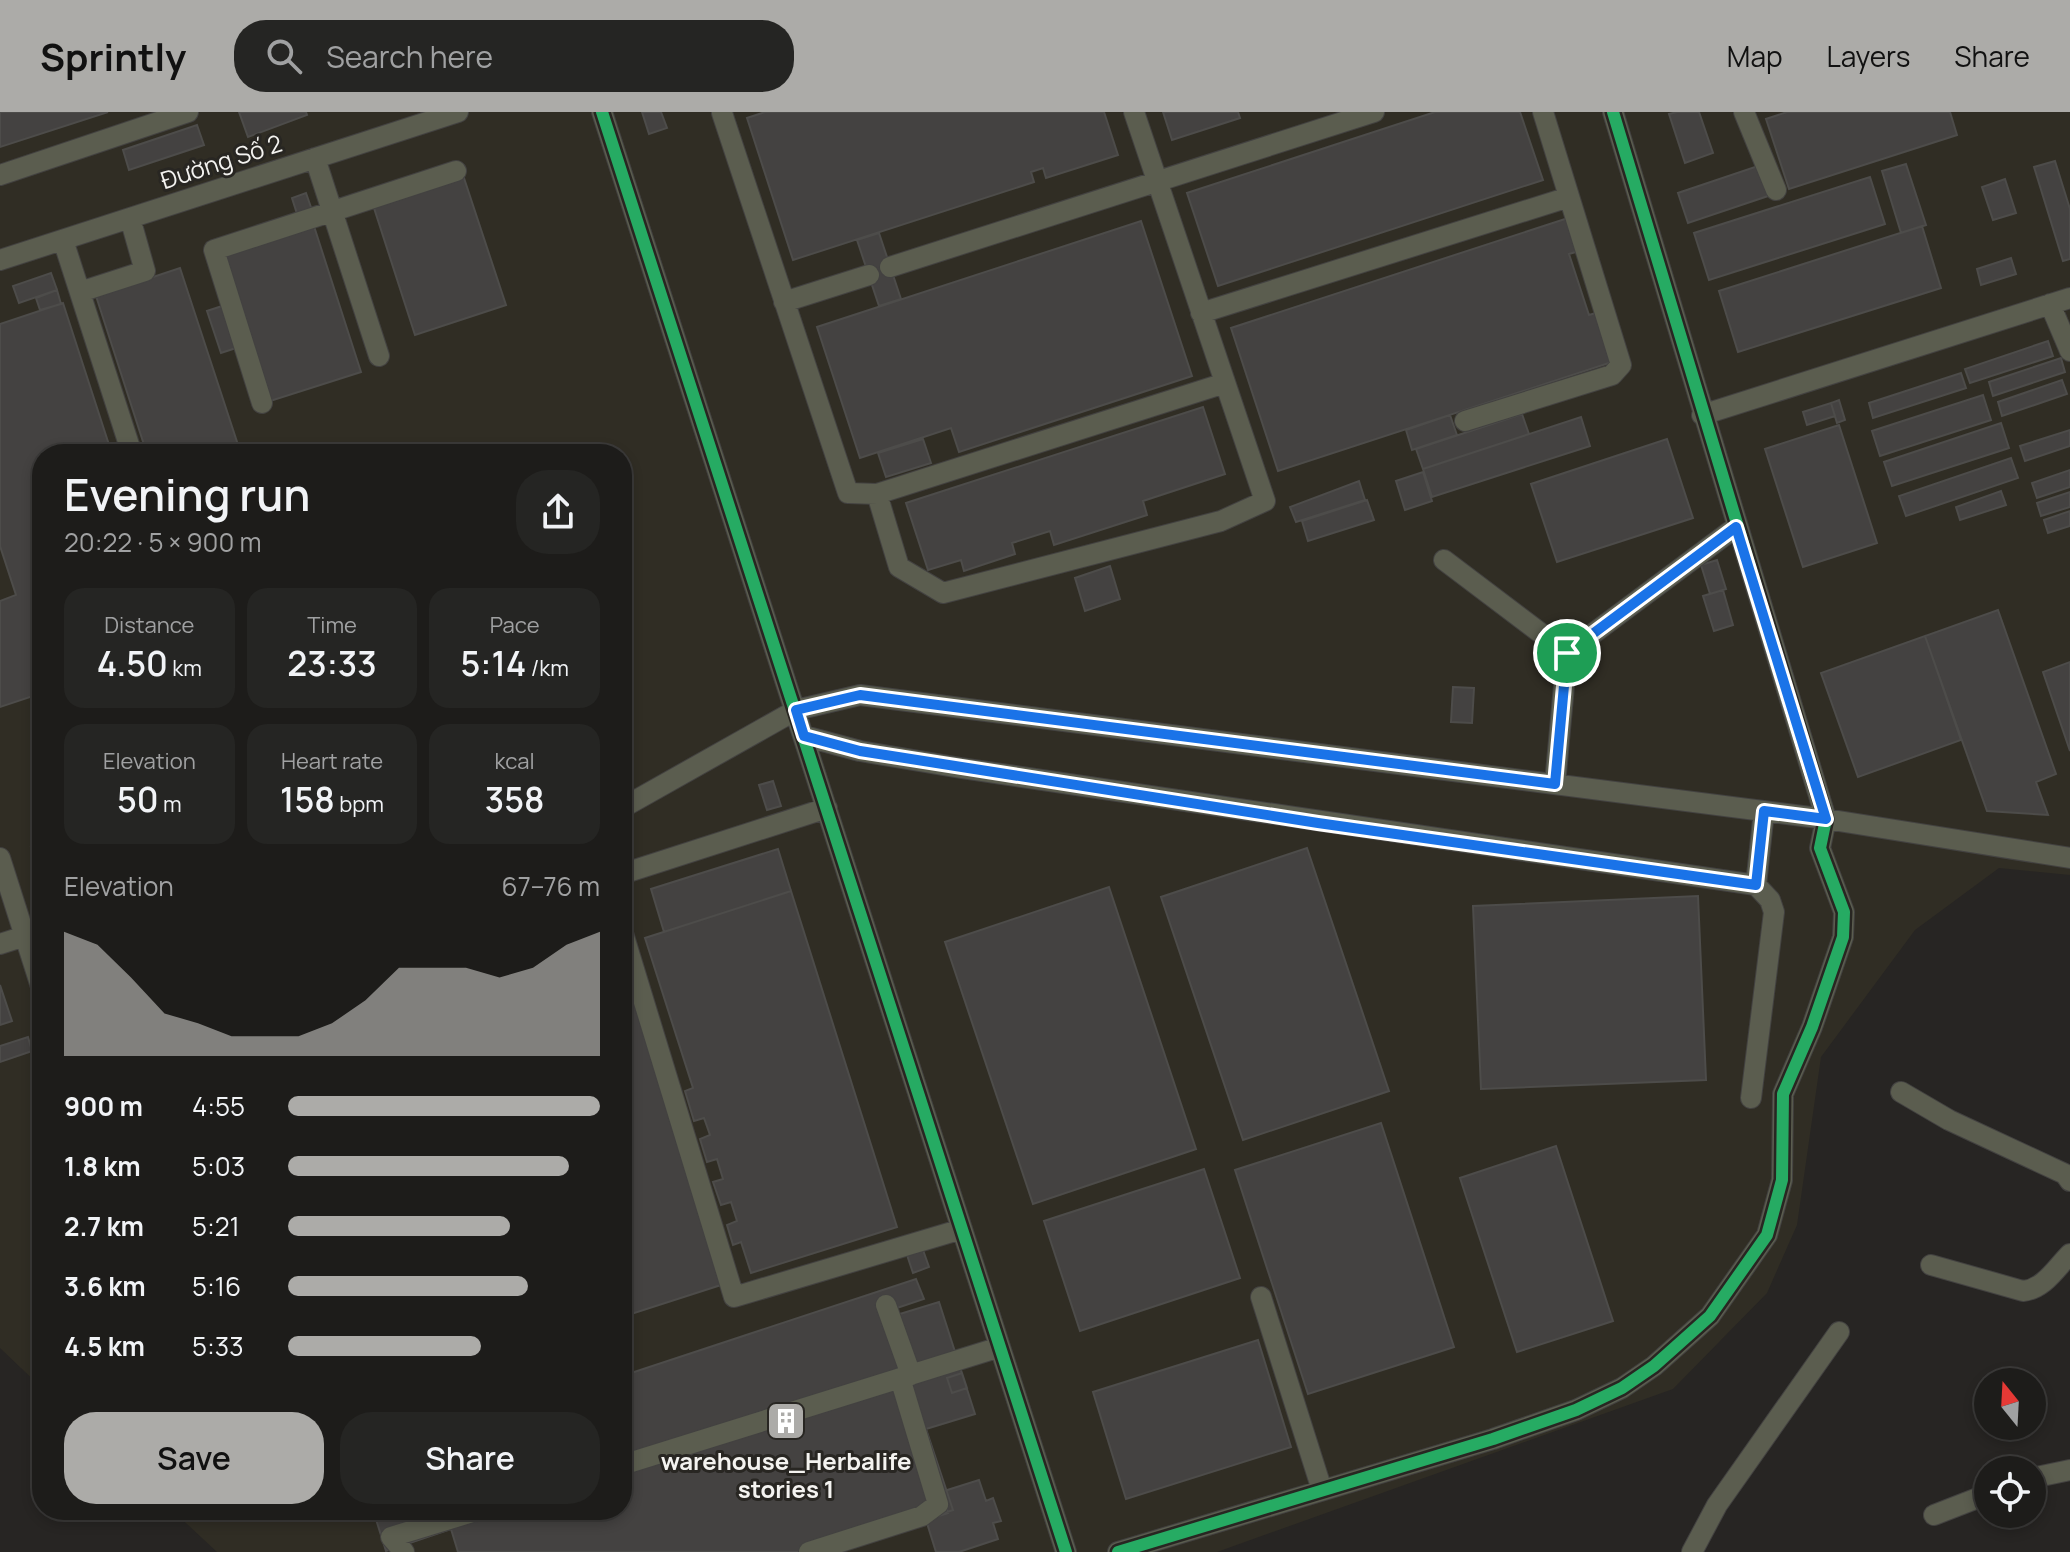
<!DOCTYPE html>
<meta charset="utf-8">
<style>
:root{--surface:#1d1c1a;--page:#252523;--text:#f1f3f6;--muted:#a0a1a2;--line:#3b3a39;--accent:#acaba8}
body{margin:0;font-family:Manrope,sans-serif;background:var(--page);color:var(--text);height:100vh;display:flex;flex-direction:column;font-size:30px;white-space:nowrap}
*{box-sizing:border-box;margin:0}
p{font-size:26px;color:var(--muted)}
.icon{flex:none;width:44px;height:44px;fill:none;stroke:currentColor;stroke-width:2;stroke-linecap:round;stroke-linejoin:round}
.map{position:relative;flex:1;overflow:hidden}
.sheet{position:absolute;left:32px;top:332px;width:600px;height:1076px;display:flex;flex-direction:column;background:var(--surface);border-radius:32px;box-shadow:0 4px 12px #0003,0 0 0 2px var(--line)}
.sheet>*{flex:none}
.needle{width:52px;rotate:342deg}
.fabs{position:absolute;left:1974px;top:1256px;display:grid;gap:16px}
.fabs a{display:grid;place-items:center;width:72px;height:72px;border-radius:50%;background:var(--surface);box-shadow:0 4px 12px #0003,0 0 0 2px var(--line);font-size:40px}
.pin{position:absolute;display:grid;place-items:center;width:68px;height:68px;color:#fff;margin:-34px;border:4px solid #fff;border-radius:50%;box-shadow:0 2px 8px #0007}
.round{display:grid;place-items:center;flex:none;width:84px;height:84px;border-radius:32px;background:var(--page)}
.overview{display:flex;align-items:center;justify-content:space-between;height:136px;padding:0 32px}
h1{font-size:44px;font-weight:600;line-height:60px}
.stats{display:grid;grid-template-columns:repeat(3,1fr);gap:12px;height:136px;padding:8px 32px}
.stats div{display:grid;align-content:center;border-radius:20px;background:var(--page);text-align:center}
.stats b{font-size:34px;font-weight:600}
.stats small{font-size:22px;font-weight:400}
.stats p{font-size:22px}
.chart{height:224px;padding:16px 32px}
.chart p{display:flex;justify-content:space-between}
.chart svg{width:100%;height:144px;margin-top:8px;fill:var(--accent);opacity:.7}
.primary-button{display:flex;gap:16px;margin-top:auto;padding:16px 32px}
.primary-button a{flex:1;height:92px;border-radius:32px;background:var(--accent);color:#111;font-size:32px;font-weight:600;line-height:92px;text-align:center}
.primary-button a+a{background:var(--page);color:var(--text)}
ul{padding:0 32px;list-style:none;font-size:26px}
li{display:grid;grid-template-columns:128px 96px 1fr;align-items:center;height:60px}
li i{height:20px;border-radius:10px;background:var(--accent)}
header{display:flex;align-items:center;gap:48px;box-sizing:border-box;height:112px;padding:0 40px;background:var(--accent);color:#111}
header strong{font-size:38px}
nav{display:flex;gap:44px;margin-inline-start:auto;font-size:28px}
.search{width:560px;height:72px;background:var(--page);display:flex;align-items:center;gap:20px;box-sizing:border-box;padding:0 28px;border-radius:32px;color:var(--muted);font-size:30px}
.map>svg:first-child{display:block}
</style>
<header>
<strong>Sprintly</strong>
<div class="search"><svg class="icon" aria-label="search" viewBox="0 0 24 24"><circle cx="10" cy="10" r="6"/><path d="M15 15l6 6"/></svg>Search here</div>
<nav><a>Map</a><a>Layers</a><a>Share</a></nav>
</header>
<div class="map">
<svg width="2070" height="1440" viewBox="0 0 2070 1440">
<rect width="100%" height="100%" fill="#272523"/>
<path fill="#302d24" d="M0 0H2070V763L1999 756 1915 818 1821 945 1797 1113 1767 1181 1673 1277 1217 1440H217L172 1398H622V342H42V1276L0 1236Z"/>
<path fill="#444241" stroke="#4d4c4a" stroke-width="2" d="M0 0H108L0 35Z
M239 0H306L307 3 248 25Z
M642 0H661L667 16 649 22Z
M765 0H1104L1118 43 1046 66 1043 56 1031 60 1034 70 793 148 747 6Z
M1163 0H1238L1240 6 1172 28Z
M1435 0H1520L1543 68 1218 174 1187 81Z
M1677 0H1699L1713 41 1685 51 1669 2Z
M1787 0H1950L1957 23 1789 77 1766 7Z
M197 13 204 33 129 58 123 38Z
M2055 49 2070 97V147L2063 149 2034 55Z
M1906 52 1926 113 1901 121 1882 59Z
M1758 54 1768 84 1688 111 1678 81Z
M463 63 506 193 415 223 373 93Z
M1870 65 1885 112 1709 168 1694 121Z
M2005 67 2016 101 1993 108 1982 75Z
M306 81 313 101 298 105 292 86Z
M1568 106 1579 139 1569 142 1589 203 1599 200 1615 249 1278 359 1231 216Z
M312 108 361 260 267 290 218 139Z
M1141 109 1192 264 959 340 951 316 860 346 817 215Z
M1922 114 1941 176 1738 240 1719 179Z
M879 121 901 187 879 194 857 128Z
M2011 146 2016 162 1981 173 1977 157Z
M180 156 241 342H147L96 184Z
M51 161 57 178 19 191 13 174Z
M57 178 61 192 40 198 36 186Z
M63 191 112 342H42V581L0 595V489L16 483 0 434V212Z
M225 193 239 235 221 241 207 199Z
M2048 229 2053 244 1970 271 1965 257Z
M2061 246 2065 260 1993 284 1989 270Z
M1961 261 1966 276 1873 306 1869 291Z
M2062 268 2067 282 2002 304 1998 290Z
M1983 283 1991 308 1880 344 1872 319Z
M1839 288 1845 308 1837 311 1831 291Z
M1831 291 1835 304 1807 313 1803 300Z
M1203 295 1225 362 1143 389 1147 403 1054 433 1050 419 1012 431 1015 442 964 459 961 448 928 458 906 391Z
M1522 302 1529 322 1423 357 1416 337Z
M1450 303 1457 323 1412 338 1406 318Z
M1581 305 1590 334 1432 385 1423 357Z
M2001 311 2009 336 1892 374 1884 350Z
M1839 313 1877 431 1803 455 1765 337Z
M2070 318V334L2025 349 2020 334Z
M923 327 931 351 886 365 878 341Z
M1667 327 1693 406 1557 450 1531 372Z
M2011 346 2018 366 1906 404 1899 384Z
M2070 358V375L2037 386 2032 371Z
M1423 360 1432 389 1405 398 1396 369Z
M1359 369 1365 388 1296 410 1290 395Z
M2001 379 2006 393 1960 408 1956 395Z
M2070 380V395L2041 404 2037 391Z
M1367 388 1374 408 1308 429 1302 409Z
M2070 399V414L2048 421 2044 408Z
M1717 448 1726 477 1710 482 1701 453Z
M1110 454 1120 487 1085 499 1075 466Z
M1723 478 1733 513 1714 519 1703 484Z
M1998 498 2056 662 2036 670 2048 703 1987 699 1925 524Z
M1925 524 1961 628 1858 665 1821 561Z
M2070 550V639L2043 560Z
M1453 575 1474 576 1472 611 1451 610Z
M773 669 781 694 767 698 759 673Z
M42 732V768L31 735Z
M1307 736 1389 979 1243 1028 1161 785Z
M778 737 791 779 664 820 651 777Z
M1109 775 1196 1037 1033 1092 945 830Z
M791 779 897 1115 751 1161 741 1130 733 1133 727 1113 737 1109 731 1090 721 1093 713 1070 723 1067 717 1047 707 1050 700 1027 710 1023 704 1006 694 1009 685 979 693 976 645 826Z
M1698 784 1706 968 1481 977 1473 794Z
M622 852 724 1172 628 1203 622 1185Z
M0 873 12 909 0 913Z
M28 925 32 939 0 950V934Z
M1381 1011 1454 1235 1308 1282 1235 1058Z
M1556 1034 1613 1209 1517 1240 1460 1066Z
M1204 1057 1240 1166 1080 1219 1044 1109Z
M923 1138 929 1155 913 1161 907 1143Z
M916 1167 924 1187 888 1199 890 1205 939 1190 975 1302 926 1317 953 1398 826 1440H458L451 1417 386 1439 373 1398H622V1264Z
M1258 1228 1291 1335 1126 1387 1093 1280Z
M962 1261 967 1276 952 1281 947 1266Z
M979 1368 986 1389 993 1386 1001 1409 993 1411 998 1427 959 1440H936L926 1408 948 1401 941 1380Z"/>
<g fill="none" stroke-linecap="round" stroke-linejoin="round">
<g stroke="#434241" stroke-width="22">
<path id="minor" d="M602 0 1066 1440
M1744 0 1776 78
M722 1 848 381 877 382 899 455 943 481 1221 409 1265 389 1134 0
M315 46 379 244
M0 63 188 0
M63 128 132 342
M0 148 458 0
M890 155 1374 0
M80 180 145 159 130 106
M784 190 869 163
M2050 192 2070 239
M1201 201 1569 85
M262 291 214 138 456 59
M1702 303 2070 186
M1465 309 1612 263 1621 253 1543 0
M877 382 1225 271
M1444 448 1567 541 1555 672
M1567 541 1736 415
M804 624 860 639 961 656 1756 773
M622 696 796 598 860 583 1826 707 2070 746
M0 746 42 878
M622 762 827 696
M622 818 734 1185 962 1117
M0 832 25 824
M1901 980 1949 1008 2065 1062 2070 1069
M1751 986 1774 800 1770 788 1756 773 1764 699
M1931 1153 2023 1179C2044 1177 2056 1156 2070 1142
M1261 1185 1322 1378
M886 1193 911 1263
M622 1353 1000 1235
M2032 1366 2070 1358
M1934 1403 1988 1382
M404 1440 391 1425 479 1398
M809 1440 922 1404 938 1392 900 1266
M1118 1440 1493 1327 1576 1298 1622 1276 1654 1254 1710 1204 1767 1123 1782 1068 1783 982 1812 915 1843 825 1844 800 1820 736 1826 707 1613 0
M1692 1440 1717 1393 1839 1220"/>
</g>
<use href="#minor" stroke="#5b5d4f" stroke-width="20"/>
<g stroke="#282622" stroke-width="17">
<path id="cycleway" d="M602 0 1066 1440
M1118 1440 1493 1327 1576 1298 1622 1276 1654 1254 1710 1204 1767 1123 1782 1068 1783 982 1812 915 1843 825 1844 800 1820 736 1826 707 1613 0"/>
</g>
<use href="#cycleway" stroke="#26ab63" stroke-width="12"/>
</g>
<g fill="none" stroke-linecap="round" stroke-linejoin="round">
<g stroke="#fff" stroke-width="16">
<path id="route" d="M1736 415 1826 707 1764 699 1756 773 1318 711 860 639 804 624 796 598 860 583 1555 672 1567 541Z"/>
</g>
<use href="#route" stroke="#1a73e8" stroke-width="10"/>
</g>
<defs>
<g id="building-square" transform="scale(2)"><rect x="-9" y="-9" width="18" height="18" rx="4" fill="#acaba8" stroke="#282622"/><path d="M-4-6H4V6H1V3H-1V6H-4ZM-2.5-4.3h1.7v1.8h-1.7ZM.8-4.3h1.7v1.8H.8ZM-2.5-1h1.7V.8h-1.7ZM.8-1h1.7V.8H.8Z" fill="#fff"/></g>
</defs>
<g fill-rule="evenodd">
<use href="#building-square" x="786" y="1309"/>
</g>
<g text-anchor="middle" dominant-baseline="central" stroke-width="6" stroke-linejoin="round" paint-order="stroke">
<g font-size="24" fill="#f4f3f0" stroke="#282622">
<text transform="translate(221 49) rotate(-18)">Đường Số 2</text>
</g>
<g font-size="24" font-weight="bold" fill="#f4f3f0" stroke="#282622">
<text x="786" y="1348">warehouse_Herbalife<tspan x="786" dy="28">stories 1</tspan></text>
</g>
</g>
</svg>
<div class="fabs">
<a><svg class="needle" viewBox="-14 -14 28 28"><path d="M0-13l5 13h-10z" fill="#e53935"/><path d="M0 13l5-13h-10z" fill="#a0a1a2"/></svg></a>
<a><svg class="icon" aria-label="locate" viewBox="0 0 24 24"><circle cx="12" cy="12" r="6"/><path d="M12 2v4M12 18v4M2 12h4M18 12h4"/></svg></a>
</div>
<div class="pin" style="left:1567px;top:541px;background:#1e9e55"><svg class="icon" aria-label="arrive" viewBox="0 0 24 24"><path d="M6 21V4h12l-3 4 3 4H6"/></svg></div>
<section class="sheet">
<div class="overview"><div><h1>Evening run</h1><p>20:22 · 5 × 900 m</p></div><a class="round"><svg class="icon" aria-label="share" viewBox="0 0 24 24"><path d="M12 15V3M7 8l5-5 5 5M5 13v7h14v-7"/></svg></a></div>
<div class="stats">
<div><p>Distance</p><b>4.50<small> km</small></b></div>
<div><p>Time</p><b>23:33</b></div>
<div><p>Pace</p><b>5:14<small> /km</small></b></div>
</div>
<div class="stats">
<div><p>Elevation</p><b>50<small> m</small></b></div>
<div><p>Heart rate</p><b>158<small> bpm</small></b></div>
<div><p>kcal</p><b>358</b></div>
</div>
<div class="chart"><p><span>Elevation</span>67–76 m</p>
<svg viewBox="0 0 160 44" preserveAspectRatio="none"><path d="M0 44V6L10 10L20 20L30 31L40 34L50 38L60 38L70 38L80 34L90 27L100 17L110 17L120 17L130 20L140 17L150 10L160 6V44z"/></svg>
</div>
<ul>
<li><b>900 m</b>4:55<i style="width:100%"></i></li>
<li><b>1.8 km</b>5:03<i style="width:90%"></i></li>
<li><b>2.7 km</b>5:21<i style="width:71%"></i></li>
<li><b>3.6 km</b>5:16<i style="width:77%"></i></li>
<li><b>4.5 km</b>5:33<i style="width:62%"></i></li>
</ul>
<div class="primary-button"><a>Save</a><a>Share</a></div>
</section>
</div>
